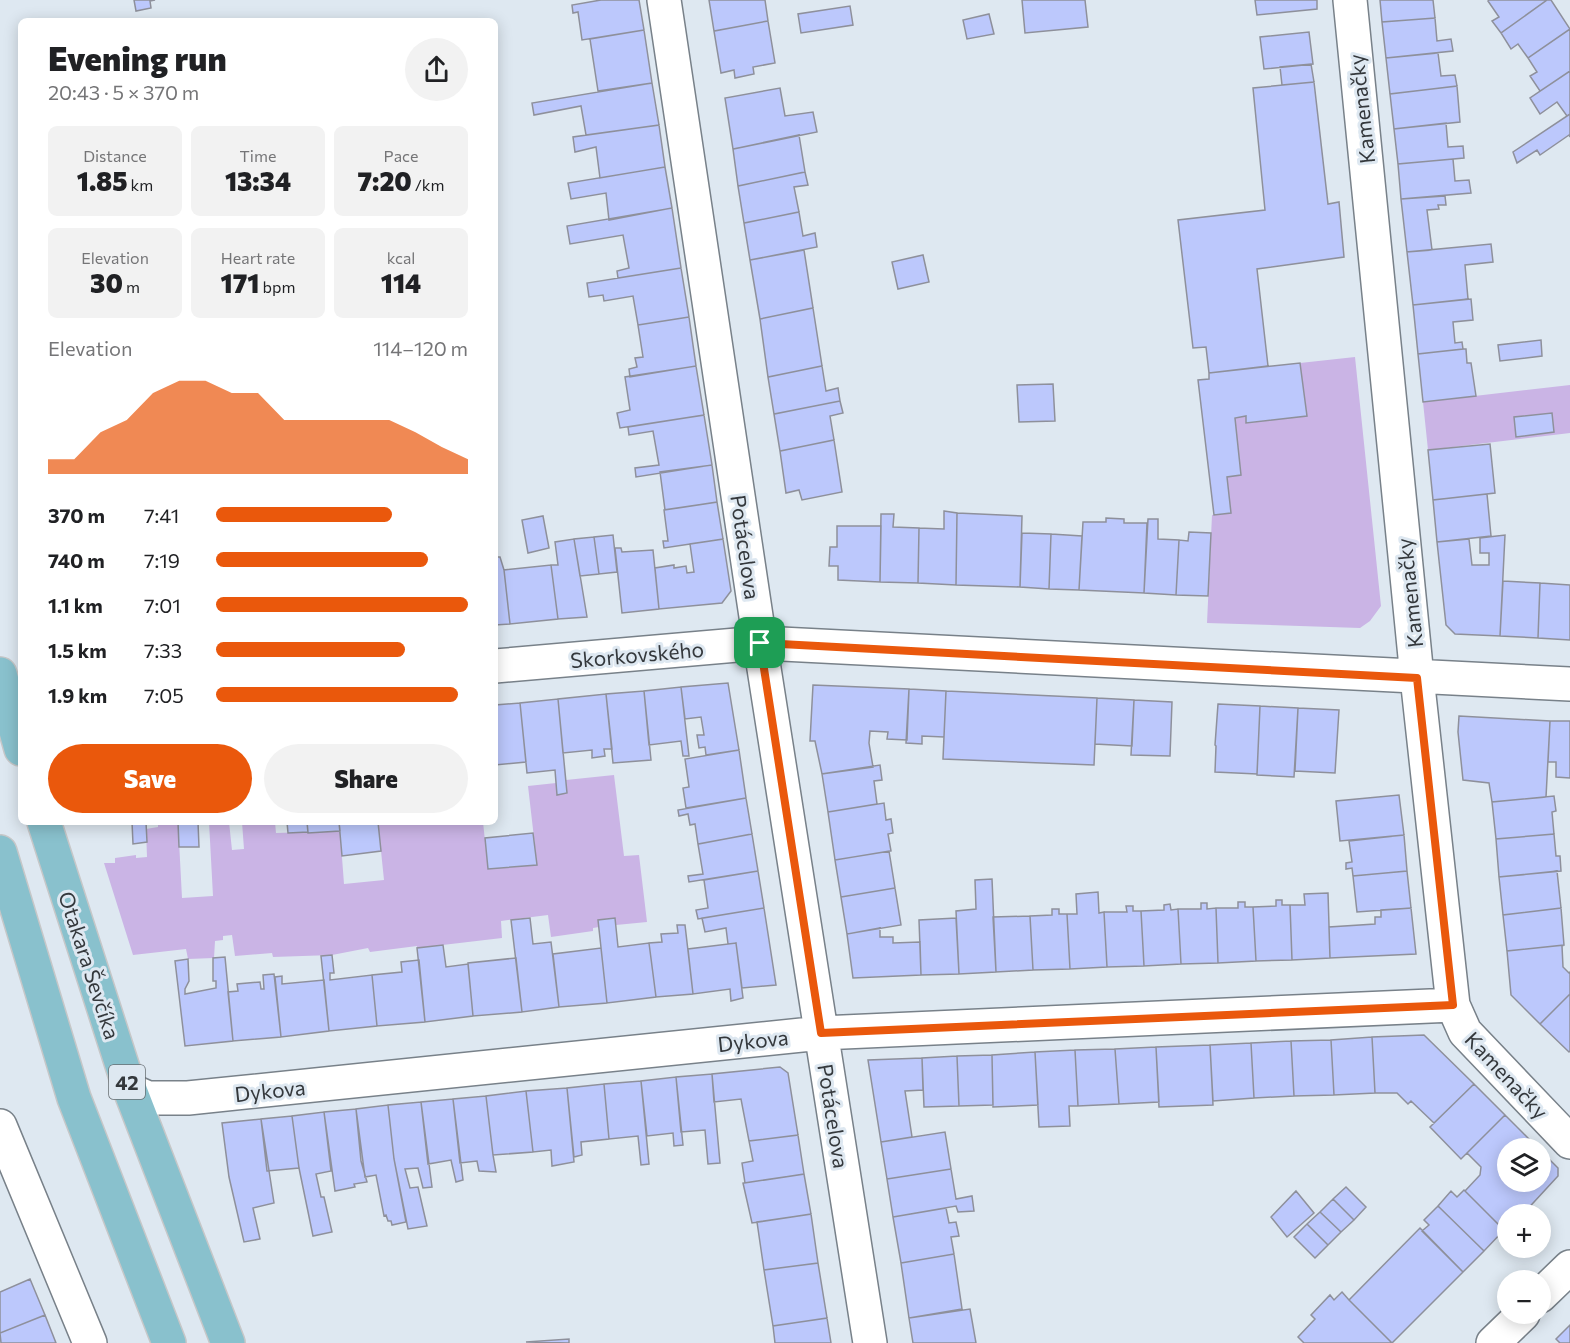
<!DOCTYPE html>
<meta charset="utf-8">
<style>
:root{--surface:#fff;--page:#f2f2f2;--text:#202124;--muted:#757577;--accent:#ea580c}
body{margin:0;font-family:Commissioner,sans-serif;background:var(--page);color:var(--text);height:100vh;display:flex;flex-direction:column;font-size:22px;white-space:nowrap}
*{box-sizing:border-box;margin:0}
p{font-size:20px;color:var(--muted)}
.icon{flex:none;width:33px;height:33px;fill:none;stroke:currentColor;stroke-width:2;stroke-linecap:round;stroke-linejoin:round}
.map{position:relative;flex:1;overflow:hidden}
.sheet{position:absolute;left:18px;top:18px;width:480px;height:807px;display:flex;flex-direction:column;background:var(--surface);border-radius:9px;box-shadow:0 3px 15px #0003}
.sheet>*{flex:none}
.fabs{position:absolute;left:1497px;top:1138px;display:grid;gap:12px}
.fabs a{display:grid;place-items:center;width:54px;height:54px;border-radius:50%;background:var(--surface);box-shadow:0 3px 15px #0003;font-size:30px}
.pin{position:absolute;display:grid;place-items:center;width:51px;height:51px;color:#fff;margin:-26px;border-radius:12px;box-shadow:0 3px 9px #0006}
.round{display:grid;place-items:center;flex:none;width:63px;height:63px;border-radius:32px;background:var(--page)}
.head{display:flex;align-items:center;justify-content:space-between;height:102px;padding:0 30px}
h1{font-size:33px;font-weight:800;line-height:45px}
.stats{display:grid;grid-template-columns:repeat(3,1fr);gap:9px;height:102px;padding:6px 30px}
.stats div{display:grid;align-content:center;border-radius:9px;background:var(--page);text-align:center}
.stats b{font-size:26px;font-weight:800}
.stats small{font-size:16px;font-weight:400}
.stats p{font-size:16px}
.chart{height:168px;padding:12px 30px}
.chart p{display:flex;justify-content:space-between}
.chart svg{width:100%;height:108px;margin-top:6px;fill:var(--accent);opacity:.7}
.cta{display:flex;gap:12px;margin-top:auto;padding:12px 30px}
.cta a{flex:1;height:69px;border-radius:36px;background:var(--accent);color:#fff;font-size:24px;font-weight:800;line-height:69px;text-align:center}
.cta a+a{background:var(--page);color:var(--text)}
ul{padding:0 30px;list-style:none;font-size:20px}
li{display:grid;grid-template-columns:96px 72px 1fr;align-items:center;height:45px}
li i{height:15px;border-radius:8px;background:var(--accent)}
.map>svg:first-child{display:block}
</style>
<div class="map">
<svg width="1570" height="1343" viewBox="0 0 1570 1343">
<rect width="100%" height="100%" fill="#dee8f1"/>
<path fill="#cab4e5" d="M1355 357 1381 606 1370 621 1360 628 1207 623 1212 515 1231 512 1227 477 1241 475 1235 418 1246 416 1247 423 1307 416 1300 363Z
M1570 385V433L1428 450 1423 402Z
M614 775 624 856 639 855 647 922 616 925 615 918 598 920 599 927 593 928V931L551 937 548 915 501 921 502 938 417 948V946L370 952 368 948 332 955 273 957 272 953 235 956 232 935 223 936V940L215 941 214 958 188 959 186 949 133 955 104 863H115V858L136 855V858L147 857 146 829 158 827V822H178L182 898 213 896 209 822H229L232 850 244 849 242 822H275L276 833 340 831 344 884 384 880 378 822H483L488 869 537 864 528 786 556 783 557 794 567 793 566 780Z"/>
<path fill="#bcc8fc" stroke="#8e909b" stroke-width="1.5" d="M134 0H155L150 1 151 8 136 11Z
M601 0H639L644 30 582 40 578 12 573 13 572 5Z
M709 0H765L768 21 714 31Z
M1022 0H1085L1088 27 1025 33Z
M1255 0H1317V9L1257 15Z
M1380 0H1433L1435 18 1382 22Z
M1489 0H1547L1501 33 1492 21 1499 17 1488 1Z
M1547 0H1551L1570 29 1528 58 1518 44 1511 49 1501 33Z
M850 6 853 25 801 33 798 14Z
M989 14 994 34 967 39 963 20Z
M1435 18 1437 41 1451 39 1453 51 1386 58 1382 22Z
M768 21 775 63 753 67 754 74 735 78 734 70 721 73 714 31Z
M1570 29V71L1540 91 1530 76 1537 72 1528 58Z
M644 30 652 83 598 91 590 39Z
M1309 32 1313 64 1264 69 1260 37Z
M1438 53 1441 76 1455 75 1457 86 1390 94 1386 58Z
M1311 64 1314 82 1282 85 1280 67Z
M1570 71V114L1567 116 1557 102 1540 114 1530 98Z
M1314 82 1328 204 1339 202 1344 257 1257 269 1268 366 1209 373 1206 347 1193 348 1178 220 1265 210 1253 88Z
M652 83 659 125 586 135 581 106 534 115 532 103Z
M1457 86 1460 122 1394 129 1390 94Z
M780 88 785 116 813 112 817 132 733 149 725 98Z
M1570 114V137L1569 135 1540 155 1537 150 1517 163 1513 152Z
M1446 123 1448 147 1463 146 1464 158 1398 164 1394 129Z
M659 125 665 167 600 178 596 147 575 152 573 137Z
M799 135 805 172 738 186 733 149Z
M1453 159 1455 181 1469 180 1471 193 1401 199 1398 164Z
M665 167 672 208 609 220 606 193 571 199 568 183Z
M805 172 808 185 794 187 799 212 744 223 738 186Z
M1445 196 1446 205H1438L1439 209 1427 210 1432 250 1407 252 1401 199Z
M672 208 681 268 618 278 617 271 629 268 623 235 570 244 567 226Z
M799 212 803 236 815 233 817 247 750 260 744 223Z
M1491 244 1493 262 1465 265 1468 299 1413 305 1407 252Z
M804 250 813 308 760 319 750 260Z
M923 255 929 282 898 289 892 262Z
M681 268 689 317 638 325 633 296 604 301 603 295 589 297 587 283Z
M1471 299 1473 320 1453 322 1455 343 1462 342 1463 349 1418 354 1413 305Z
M813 308 822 366 768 377 760 319Z
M689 317 696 366 630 377 629 369 637 367 635 358 643 357 638 325Z
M1541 340 1542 356 1500 361 1498 345Z
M1463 349H1466L1467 363H1471L1476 396 1423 402 1418 354Z
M1300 363 1307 416 1246 423V416L1235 418 1241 475 1227 477 1231 513 1214 515 1198 380 1209 379V373Z
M696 366 704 415 620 428 617 413 630 410 625 377Z
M822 366 826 391 838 388 840 401 774 414 768 377Z
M1053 384 1055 421 1019 422 1017 385Z
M840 401 843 413 830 416 834 440 780 451 774 414Z
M1552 413 1554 432 1516 437 1514 417Z
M704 415 712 465 636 477 635 468 659 465 653 431 629 435 628 427Z
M834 440 842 492 802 500 799 490 786 493 780 451Z
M1490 444 1495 493 1433 500 1428 450Z
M712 465 717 502 665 510 660 472Z
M1487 494 1491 536 1437 542 1433 500Z
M717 502 723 539 664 548 663 541H668L664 510Z
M944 511 957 513 956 585 918 583 919 528 944 529Z
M957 513 1022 516 1020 587 956 585Z
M881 514H894L893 527 919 528 918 583 880 582Z
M543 516 549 548 528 553 522 520Z
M1106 518 1124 519V523H1147L1144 593 1079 590 1083 522H1106Z
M1148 519H1158V539L1179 540 1176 595 1144 593Z
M837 526H881L880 582 838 580V566H829L830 547H837Z
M1189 532 1211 533 1208 596 1176 595 1179 540 1188 541Z
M1022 533 1051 534 1049 589 1020 587Z
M1051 534 1082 536 1079 590 1049 589Z
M613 535 617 572 599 574 594 537Z
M1505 535 1500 636 1455 634 1446 625 1437 542 1469 539 1472 565H1489V553H1480V538Z
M594 537 599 574 580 576 574 539Z
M574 539 587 617 558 619 551 565H558L555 542Z
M723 539 731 591 722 603 659 609 655 568 674 565V568L686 566 687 573 694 572 690 544Z
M615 548H621L622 552 653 550 659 609 622 613Z
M495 557H500L504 570 510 624 495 625Z
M551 565 558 619 510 624 504 570Z
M1503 581 1540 583 1538 638 1500 636Z
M1540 583 1570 585V640L1538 638Z
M728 683 739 750 706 755 705 747 699 748 697 735H704L701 717 685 719 681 687Z
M813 685 909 689 907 740 887 739 888 732 870 731 869 743 873 767 822 774 815 741H810Z
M681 687 689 756H683L681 741 649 745 644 691Z
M909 689 946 691 944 737 922 736V744L906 743Z
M644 691 651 760 613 763 606 694Z
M946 691 1097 698 1094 765 943 759Z
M606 694 612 749H604L605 756 592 758V750L563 753 558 699Z
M1097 698 1134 700 1132 746 1095 744Z
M558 699 567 793 557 795 555 770 527 773 520 703Z
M1134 700 1172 702 1170 756 1131 755Z
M520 703 526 762 495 765V705Z
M1218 704 1260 706 1257 774 1215 772 1216 746 1215 745Z
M1260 706 1298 708 1294 777 1257 775Z
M1298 708 1339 710 1335 773 1295 771Z
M1459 716 1550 721 1546 797 1492 802 1489 783 1463 780 1458 732Z
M1550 721H1570V778L1556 777V762H1548Z
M739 750 746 798 686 808 683 788 689 787 685 759Z
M880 765 882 780 874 781 877 804 828 812 822 774Z
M1399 795 1404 835 1340 841 1336 801Z
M1554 796 1556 811 1552 812 1554 834 1496 839 1492 802Z
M746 798 752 834 698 844 695 824 690 825 688 814 679 816 678 810Z
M884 803 886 820 891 819 893 833 888 834 891 851 835 860 828 812Z
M132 822H146L147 842 133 844Z
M178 822H198L199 847H179Z
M287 822H307L308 832 288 833Z
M307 822H339L340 831 308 833Z
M339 822H378L381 851 342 856Z
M533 833 537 865 488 869 485 838Z
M752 834 758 871 689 882 688 876 703 874 698 844Z
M1554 834 1556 856H1560L1561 871 1499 877 1496 839Z
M1404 835 1407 871 1353 876 1352 868 1346 869V863L1352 862 1349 841Z
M889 851 895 888 841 897 835 860Z
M758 871 764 908 698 919 696 910 708 908 704 880Z
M1407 871 1411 908 1357 912 1353 876Z
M1557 871 1561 908 1503 915 1499 877Z
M992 879 996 972 959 974 956 911 976 909 975 880Z
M895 888 901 925 847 934 841 897Z
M1098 892 1099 913 1104 912 1107 967 1070 969 1067 914H1077L1076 894Z
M1328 893 1330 958 1292 960 1290 905H1305L1304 894Z
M1276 900H1282V905H1290L1292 960 1256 961 1253 907 1276 906Z
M1238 902H1245V907H1253L1256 961 1218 963 1216 908H1238Z
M1201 903H1207V909L1216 908 1218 963 1181 964 1178 909H1201Z
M1170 904 1171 910 1178 909 1181 964 1144 966 1141 911 1164 910V905Z
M1126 906H1133V911H1141L1144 966 1107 967 1104 912H1127Z
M764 908 776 985 742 988 736 943 728 944 726 928 705 932 702 918Z
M1411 908 1416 954 1330 958 1329 927 1375 924V917H1381V910Z
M1561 908 1564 945 1507 951 1503 915Z
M1052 909H1059V914H1067L1070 969 1033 970 1030 916 1052 915Z
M1030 916 1033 970 996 972 993 917Z
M530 918 533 944 551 942 559 1007 522 1012 511 920Z
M615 918 618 947 649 943 656 997 607 1003 598 920Z
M956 918 959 974 921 975 919 920Z
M677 925H685L693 994 656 997 649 943 662 942 661 934 678 933Z
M880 928V937H893V943L920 942 921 975 853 978 847 934Z
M736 943 743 998 731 1001 730 989 693 994 688 949Z
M443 945 446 967 468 964 473 1016 425 1022 417 948Z
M1564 945 1562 946 1563 967 1569 973 1570 972V994L1540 1024 1511 995 1507 951Z
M601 948 607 1003 559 1007 553 954Z
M332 955 334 973H330V980L372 975 377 1026 329 1031 321 956Z
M225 957 233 1041 185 1046 175 961 188 959 189 981 185 989V994L216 988V981H213V958Z
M516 958 522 1012 473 1016 468 963Z
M419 960 425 1022 377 1026 372 975 402 972 401 962Z
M274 974 281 1037 233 1041 228 992 238 991 237 984 260 982 261 989H264L263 975Z
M282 976V984L324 980 329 1031 281 1037 275 977Z
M1570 994V1051L1569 1052 1540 1024Z
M1424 1035 1474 1084 1434 1123 1411 1101 1408 1104 1397 1093H1375L1372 1037Z
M1372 1037 1375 1093 1334 1095 1331 1040Z
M1331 1040 1334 1095 1294 1096 1291 1041Z
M1291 1041 1294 1096 1254 1098 1251 1043Z
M1251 1043 1254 1098 1213 1101 1210 1045Z
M1210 1045 1213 1105 1159 1107 1156 1047Z
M1156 1047 1159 1102 1119 1104 1115 1049Z
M1115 1049 1119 1104 1078 1106 1075 1050Z
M1075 1050 1078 1106H1069L1070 1126 1039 1127 1035 1052Z
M1035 1052 1038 1105 993 1107 992 1055Z
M992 1055 993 1105 959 1106 957 1056Z
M957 1056 959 1106 924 1107 922 1058Z
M922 1058 923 1090 905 1091 912 1137 881 1142 868 1060Z
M780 1067 788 1073 798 1135 749 1141 741 1099 714 1102 712 1074Z
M712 1074 720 1163 708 1164 705 1130 681 1132 676 1077Z
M676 1077 683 1145 674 1146 673 1133 647 1136 641 1081Z
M641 1081 649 1164 641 1165 638 1136 609 1139 604 1084Z
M604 1084 609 1139 581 1142 582 1155 574 1157 567 1088Z
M1474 1084 1505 1115 1461 1159 1430 1127Z
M567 1088 574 1162 552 1166 551 1150 533 1152 526 1091Z
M526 1091 533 1152 493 1155 486 1096Z
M486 1096 493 1155 496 1172 479 1171 477 1161 460 1163 453 1099Z
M453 1099 463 1180 456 1182 451 1160 428 1164 421 1102Z
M421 1102 432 1187 423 1188 418 1168 405 1169 410 1188 418 1187 427 1226 408 1229 394 1159 388 1105Z
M388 1105 394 1159 406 1222 392 1225 391 1221H388L386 1215 384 1216 376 1175 365 1177 356 1109Z
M356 1109 361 1161 367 1182 354 1184 355 1187 335 1191 324 1112Z
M324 1112 331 1171 316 1174 321 1197H324L332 1232 313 1236 299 1168 292 1116Z
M1505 1115 1539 1149H1508V1182H1540V1150L1558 1168V1176L1522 1215H1508V1227L1504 1230 1465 1191 1480 1175 1481 1167 1467 1153Z
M292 1116 299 1168 267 1171 261 1119Z
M261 1119 274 1203 253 1208 260 1239 244 1242 229 1177 222 1123Z
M945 1132 951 1169 887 1179 881 1142Z
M798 1135 804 1174 745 1183 742 1163 753 1161 749 1141Z
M951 1169 956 1199 972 1196 974 1211 958 1212 956 1206 893 1217 887 1179Z
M804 1174 811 1214 752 1223 743 1183Z
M1346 1187 1366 1207 1354 1220 1333 1199Z
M1464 1190 1504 1230 1484 1251 1438 1206 1451 1191 1457 1197Z
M1296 1191 1314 1213 1287 1237 1271 1217Z
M1333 1199 1354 1220 1341 1232 1320 1212Z
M1438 1206 1484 1251 1463 1272 1422 1231 1429 1225 1424 1220Z
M946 1208 949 1223 956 1222 959 1236 951 1237 954 1254 901 1263 893 1217Z
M1320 1212 1341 1232 1328 1245 1307 1224Z
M811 1214 818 1263 764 1270 757 1222Z
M1307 1224 1328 1245 1315 1258 1294 1237Z
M1420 1228 1463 1272 1392 1343 1349 1300Z
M954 1254 962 1309 909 1318 901 1263Z
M818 1263 827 1318 773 1326 764 1270Z
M30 1279 45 1315 0 1333V1292Z
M1342 1292 1349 1300 1392 1343H1304L1298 1337 1315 1319 1311 1315 1330 1295 1334 1300Z
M970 1309 976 1343H913L909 1318Z
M45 1315 56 1343H1L0 1333Z
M827 1318 831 1343H775L773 1326Z
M1570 1325V1343H1560L1556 1339Z
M569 1339V1343L526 1342Z"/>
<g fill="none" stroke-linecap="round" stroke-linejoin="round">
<g stroke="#788189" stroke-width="36">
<path id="street" d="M664 0 760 643 870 1343
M1350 0 1417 677 1453 1005 1465 1032 1570 1142
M495 666 760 643 1570 684
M130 1090 148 1098H188L821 1033 1453 1005
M0 1126 90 1343
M1540 1296 1570 1267
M1493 1343 1523 1314"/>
</g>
<g stroke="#c6c7c8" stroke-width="36">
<path id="primary" d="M0 674 21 749
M44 822 130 1090 228 1343
M0 852 74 1098 169 1343"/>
</g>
<use href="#street" stroke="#fff" stroke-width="33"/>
<use href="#primary" stroke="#89c1cd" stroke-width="33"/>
</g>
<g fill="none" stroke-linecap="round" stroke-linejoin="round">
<g stroke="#fff" stroke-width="12">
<path id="route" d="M760 643 1417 678 1453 1005 821 1033Z"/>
</g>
<use href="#route" stroke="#ea580c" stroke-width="8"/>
</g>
<g text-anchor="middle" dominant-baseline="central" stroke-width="6" stroke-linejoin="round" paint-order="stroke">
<rect fill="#dee8f1" stroke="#676d72" stroke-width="1.5" x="109" y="1065" width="36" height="34" rx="4.5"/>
<g font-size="20" font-weight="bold" fill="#34383c">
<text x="127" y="1082">42</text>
</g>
<g font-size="21" fill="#34383c" stroke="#dee8f1">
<text transform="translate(1361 109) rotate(-96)">Kamenačky</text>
<text transform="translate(746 547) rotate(82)">Potácelova</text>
<text transform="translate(1409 593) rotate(-96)">Kamenačky</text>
<text transform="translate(637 654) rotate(-5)">Skorkovského</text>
<text transform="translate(90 965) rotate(72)">Otakara Ševčíka</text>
<text transform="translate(753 1040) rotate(-6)">Dykova</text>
<text transform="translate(1507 1075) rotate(47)">Kamenačky</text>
<text transform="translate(270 1090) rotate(-6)">Dykova</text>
<text transform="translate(834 1116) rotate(81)">Potácelova</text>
</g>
</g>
</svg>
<div class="fabs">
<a><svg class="icon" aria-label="layers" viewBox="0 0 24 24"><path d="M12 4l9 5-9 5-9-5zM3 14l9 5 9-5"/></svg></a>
<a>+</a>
<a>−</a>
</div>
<div class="pin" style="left:760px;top:643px;background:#1e9e55"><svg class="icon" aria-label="arrive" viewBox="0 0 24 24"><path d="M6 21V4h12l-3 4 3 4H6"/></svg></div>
<section class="sheet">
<div class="head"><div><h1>Evening run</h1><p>20:43 · 5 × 370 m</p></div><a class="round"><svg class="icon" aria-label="share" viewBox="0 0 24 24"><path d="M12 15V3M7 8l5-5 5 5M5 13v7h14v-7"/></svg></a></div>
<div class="stats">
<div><p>Distance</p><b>1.85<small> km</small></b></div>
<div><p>Time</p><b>13:34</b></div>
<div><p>Pace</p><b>7:20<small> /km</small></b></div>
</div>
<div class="stats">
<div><p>Elevation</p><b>30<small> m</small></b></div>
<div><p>Heart rate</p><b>171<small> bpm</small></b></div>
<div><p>kcal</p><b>114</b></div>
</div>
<div class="chart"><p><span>Elevation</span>114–120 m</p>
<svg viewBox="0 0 160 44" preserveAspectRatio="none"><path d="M0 44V38L10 38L20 27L30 22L40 11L50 6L60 6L70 11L80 11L90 22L100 22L110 22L120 22L130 22L140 27L150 33L160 38V44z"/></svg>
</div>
<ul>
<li><b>370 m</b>7:41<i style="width:70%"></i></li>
<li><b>740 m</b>7:19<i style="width:84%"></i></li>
<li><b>1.1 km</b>7:01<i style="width:100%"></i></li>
<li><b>1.5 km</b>7:33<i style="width:75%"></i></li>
<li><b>1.9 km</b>7:05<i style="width:96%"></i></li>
</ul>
<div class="cta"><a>Save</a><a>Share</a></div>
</section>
</div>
